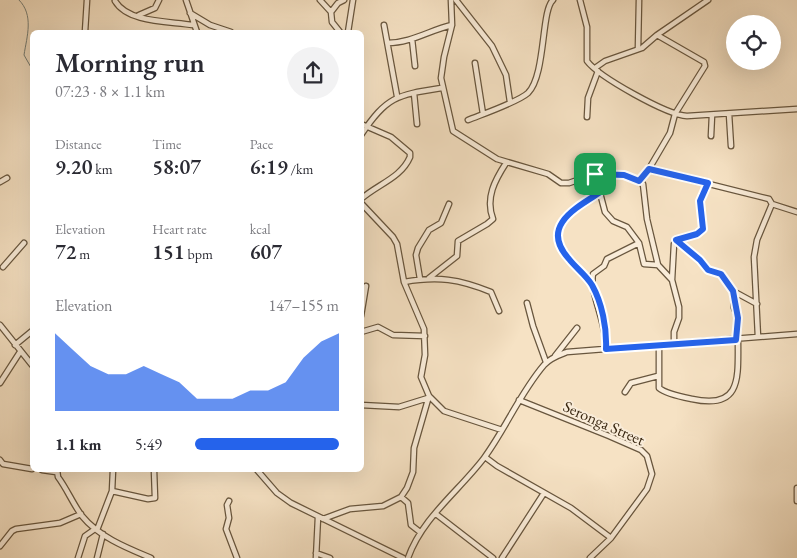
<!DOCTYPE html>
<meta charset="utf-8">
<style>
:root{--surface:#fff;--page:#f2f2f3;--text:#2b2b33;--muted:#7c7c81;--accent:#2563eb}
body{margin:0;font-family:"EB Garamond",serif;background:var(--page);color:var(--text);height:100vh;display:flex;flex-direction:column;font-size:19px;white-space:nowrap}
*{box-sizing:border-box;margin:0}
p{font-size:16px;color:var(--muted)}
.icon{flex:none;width:28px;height:28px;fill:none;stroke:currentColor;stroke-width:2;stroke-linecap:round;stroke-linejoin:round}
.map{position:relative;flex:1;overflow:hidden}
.drawer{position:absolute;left:30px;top:30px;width:334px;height:442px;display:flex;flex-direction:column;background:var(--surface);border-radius:8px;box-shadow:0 5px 20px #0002}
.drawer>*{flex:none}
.controls{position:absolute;left:726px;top:15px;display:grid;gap:10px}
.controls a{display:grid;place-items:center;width:55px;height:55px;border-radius:50%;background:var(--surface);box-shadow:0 5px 20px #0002;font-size:25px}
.pin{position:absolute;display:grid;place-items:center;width:42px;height:42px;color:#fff;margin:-21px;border-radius:10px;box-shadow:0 2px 8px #0006}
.round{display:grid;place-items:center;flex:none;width:52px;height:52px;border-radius:26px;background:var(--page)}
.headline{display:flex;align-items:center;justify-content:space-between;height:85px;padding:0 25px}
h1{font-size:28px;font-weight:600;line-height:38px}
.metrics{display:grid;grid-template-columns:repeat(3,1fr);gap:8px;height:85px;padding:5px 25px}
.metrics div{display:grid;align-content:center}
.metrics b{font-size:21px;font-weight:600}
.metrics small{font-size:14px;font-weight:400}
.metrics p{font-size:14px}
.chart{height:140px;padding:10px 25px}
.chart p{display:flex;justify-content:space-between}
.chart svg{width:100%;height:90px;margin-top:5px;fill:var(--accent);opacity:.7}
ul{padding:0 25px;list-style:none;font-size:16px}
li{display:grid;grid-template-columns:80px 60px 1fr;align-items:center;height:38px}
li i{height:12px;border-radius:6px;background:var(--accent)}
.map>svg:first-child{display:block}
</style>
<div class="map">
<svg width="797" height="558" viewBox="0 0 797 558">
<rect width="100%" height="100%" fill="#f6e2c4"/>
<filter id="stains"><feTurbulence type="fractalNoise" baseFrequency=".004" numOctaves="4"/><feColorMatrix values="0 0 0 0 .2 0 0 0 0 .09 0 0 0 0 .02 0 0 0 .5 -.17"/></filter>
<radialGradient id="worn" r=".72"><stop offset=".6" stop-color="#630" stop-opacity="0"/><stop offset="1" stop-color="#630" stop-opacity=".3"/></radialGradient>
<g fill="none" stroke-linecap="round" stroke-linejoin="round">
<path stroke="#778078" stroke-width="1" d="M19 0C34 15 27 36 24 55L32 69"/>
<g stroke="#68563e" stroke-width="7">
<path id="street" d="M186 0 197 32
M320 0 331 12
M451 0 452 25 444 57 441 78 453 131 497 159 548 174 561 183H569L595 174 624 175 643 184 647 219 658 265 672 280 679 307V318L674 332V344
M456 0 492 46 506 75 510 102
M580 0 587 27V61C599 77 667 115 687 116L797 109
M115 1C128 23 169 21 193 25
M190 13 210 25 231 32
M139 15 155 8 159 0
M384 25 397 96
M85 32 87 0
M340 32 332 22 331 12 338 3 344 0
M348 32 353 0
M657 35 708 0
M412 39 415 66
M388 43C411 43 430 30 452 25
M638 49 639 0
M475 63 483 114
M595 68 605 61 642 48 657 35 704 62 705 66 675 114 670 133 646 174 639 181
M414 93 417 124
M729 114 731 146
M587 117 588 98 598 71
M468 120C483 114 518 102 528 93 546 75 541 10 553 0
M361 124 391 137 410 153V157C401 178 378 184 361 199
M361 135C387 96 397 95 442 88
M711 136 712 115
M649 169 769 199 772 204 757 240 754 257 758 337
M595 174 605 212 613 221 627 227 639 243 644 264 658 265
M0 182 7 178
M361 203 393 237 397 244 404 282 424 329 425 355 421 377 429 396 444 411 502 430
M772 204 797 212
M676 240 700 260 708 270 721 274 733 291 757 304
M3 267 24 243
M429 278 457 256 458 241 487 224 493 219C485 198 495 180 506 163
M420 279 416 255 418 248 429 230 441 223 449 204
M672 280 674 244C681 234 694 237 703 229L700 201 708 183
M404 282C438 276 459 279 491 292L499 311
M591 284C551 236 539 231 599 193
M733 291 734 308 738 318 736 339
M527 303 533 326 546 362
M361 316 366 286
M0 325 32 365
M361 332 378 327 393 335 425 336
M15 345 32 331
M659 345V388C666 394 682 397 692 399 742 410 738 378 738 339
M606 349C607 323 589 292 593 274L604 266 607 259 639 243
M555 356 577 328
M0 383 20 352
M625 392 631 383 658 376
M519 400 609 436 641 450 647 456 652 474 647 489 611 538 590 558
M361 405 399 407 428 398
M485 457 497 466 571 508 611 538
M0 460 3 464 32 469
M42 470 56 472
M57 470 58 477C67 489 73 504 82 516 99 537 127 548 151 558
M257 470 277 493 291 503 403 558
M797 488V501
M112 491 148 499 155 498 154 470
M401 497 408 503 411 525 420 532
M229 501 227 505 229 518 226 529 237 558
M436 514 493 558
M323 519 350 509 383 506 401 497 407 488 413 472 414 448 429 396
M97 530 112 491 113 470
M0 546 12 531 16 529 60 523 81 514
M316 553 330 558
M78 558 85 536 95 529
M97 558 103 534
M316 558 318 517
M408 558C422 518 459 491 484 458 506 428 520 393 544 365 550 358 559 355 567 352L797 334
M502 558 544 493"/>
</g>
<use href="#street" stroke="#f9ecd9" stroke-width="4.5"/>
</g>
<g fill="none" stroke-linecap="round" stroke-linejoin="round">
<g stroke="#fff" stroke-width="10">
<path id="route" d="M649 169 708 183 700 201 703 229 697 234 676 240 700 260 708 270 721 274 733 291 738 318 736 340 606 349C607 328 602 303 592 285 586 275 576 268 569 259 540 227 574 209 599 193L595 174 624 175 639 181Z"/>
</g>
<use href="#route" stroke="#2563eb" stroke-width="6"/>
</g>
<g text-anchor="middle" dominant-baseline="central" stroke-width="4" stroke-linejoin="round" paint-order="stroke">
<g font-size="16" fill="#392711" stroke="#f9ecd9">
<text transform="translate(604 423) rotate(24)">Seronga Street</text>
</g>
</g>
<rect width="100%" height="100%" filter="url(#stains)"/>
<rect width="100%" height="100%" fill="url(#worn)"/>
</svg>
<div class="controls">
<a><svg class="icon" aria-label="locate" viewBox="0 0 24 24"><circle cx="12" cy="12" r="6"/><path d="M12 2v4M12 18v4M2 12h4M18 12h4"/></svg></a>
</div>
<div class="pin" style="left:595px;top:174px;background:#1e9e55"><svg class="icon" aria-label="arrive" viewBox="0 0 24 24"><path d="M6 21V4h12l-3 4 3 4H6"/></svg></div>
<section class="drawer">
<div class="headline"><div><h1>Morning run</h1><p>07:23 · 8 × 1.1 km</p></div><a class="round"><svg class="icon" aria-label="share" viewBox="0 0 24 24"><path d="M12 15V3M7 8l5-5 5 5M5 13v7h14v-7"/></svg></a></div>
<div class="metrics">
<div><p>Distance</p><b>9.20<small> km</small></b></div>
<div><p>Time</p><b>58:07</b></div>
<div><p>Pace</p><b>6:19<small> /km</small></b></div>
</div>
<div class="metrics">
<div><p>Elevation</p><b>72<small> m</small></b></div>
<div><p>Heart rate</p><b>151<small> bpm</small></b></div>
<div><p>kcal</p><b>607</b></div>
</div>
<div class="chart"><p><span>Elevation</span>147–155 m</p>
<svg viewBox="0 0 160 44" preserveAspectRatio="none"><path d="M0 44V6L10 14L20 22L30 26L40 26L50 22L60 26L70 30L80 38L90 38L100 38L110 34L120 34L130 30L140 18L150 10L160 6V44z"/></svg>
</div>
<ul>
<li><b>1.1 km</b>5:49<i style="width:100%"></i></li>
</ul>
</section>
</div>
